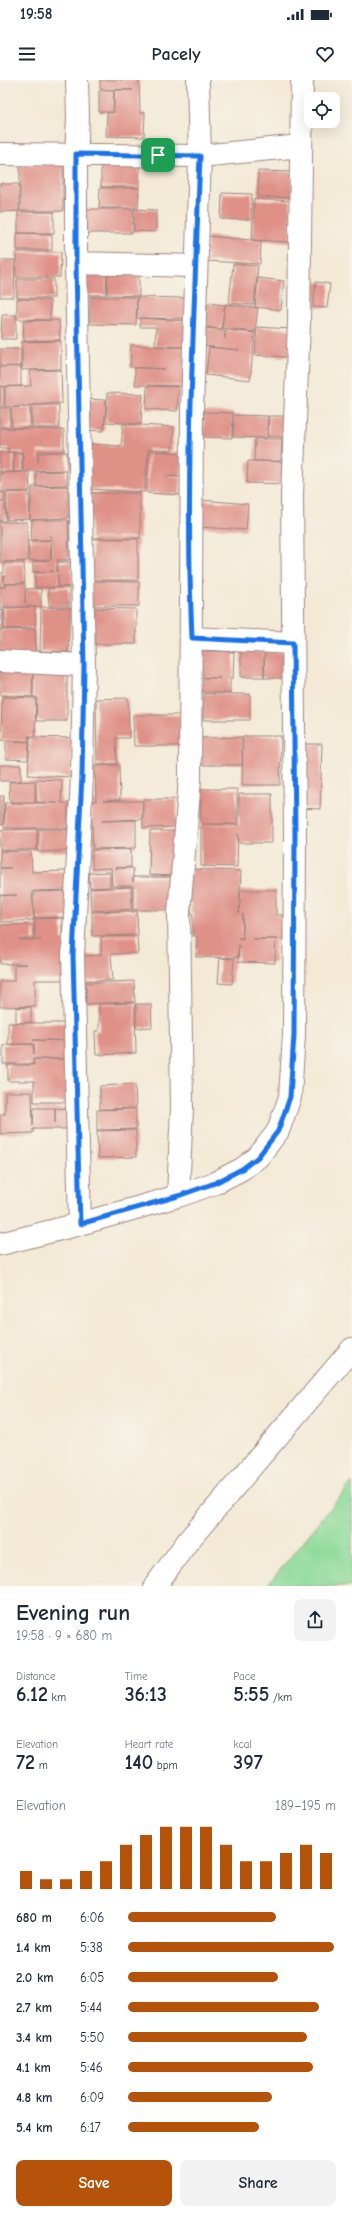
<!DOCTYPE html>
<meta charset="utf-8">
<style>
:root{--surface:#fff;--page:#f2f2f3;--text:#1f2937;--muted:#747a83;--accent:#b45309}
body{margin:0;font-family:"Comic Neue",sans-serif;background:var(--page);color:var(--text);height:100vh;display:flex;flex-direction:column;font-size:15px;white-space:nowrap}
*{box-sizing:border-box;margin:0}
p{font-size:13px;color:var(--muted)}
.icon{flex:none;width:22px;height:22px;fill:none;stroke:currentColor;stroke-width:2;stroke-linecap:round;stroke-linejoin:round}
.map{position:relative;height:1506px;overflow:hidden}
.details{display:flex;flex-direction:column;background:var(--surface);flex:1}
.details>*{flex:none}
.fabs{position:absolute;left:304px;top:12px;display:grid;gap:8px}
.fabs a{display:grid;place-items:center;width:36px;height:36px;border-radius:8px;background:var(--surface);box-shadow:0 4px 16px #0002;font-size:20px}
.pin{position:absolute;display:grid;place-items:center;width:34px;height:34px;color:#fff;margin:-17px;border-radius:8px;box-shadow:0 2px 6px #0006}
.round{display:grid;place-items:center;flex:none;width:42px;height:42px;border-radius:8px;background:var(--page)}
.headline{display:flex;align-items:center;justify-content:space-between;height:68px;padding:0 16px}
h1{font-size:22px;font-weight:800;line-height:30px}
.metrics{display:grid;grid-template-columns:repeat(3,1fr);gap:6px;height:68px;padding:4px 16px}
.metrics div{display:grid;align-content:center}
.metrics b{font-size:20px;font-weight:800}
.metrics small{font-size:11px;font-weight:400}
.metrics p{font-size:11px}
.chart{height:112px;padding:8px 16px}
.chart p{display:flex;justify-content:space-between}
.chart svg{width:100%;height:72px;margin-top:4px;stroke:var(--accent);stroke-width:6}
.primary-button{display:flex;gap:8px;margin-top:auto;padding:8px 16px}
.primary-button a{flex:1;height:46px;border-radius:8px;background:var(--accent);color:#fff;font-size:16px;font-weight:800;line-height:46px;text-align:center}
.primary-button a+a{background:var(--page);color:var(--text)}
ul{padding:0 16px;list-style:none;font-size:13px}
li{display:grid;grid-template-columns:64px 48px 1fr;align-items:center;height:30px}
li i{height:10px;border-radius:5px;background:var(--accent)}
.status{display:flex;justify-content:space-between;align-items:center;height:28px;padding:0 20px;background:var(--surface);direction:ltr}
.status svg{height:11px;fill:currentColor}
header{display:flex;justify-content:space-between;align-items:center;height:52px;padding:0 16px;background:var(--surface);font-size:18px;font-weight:800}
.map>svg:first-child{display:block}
</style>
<div class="status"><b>19:58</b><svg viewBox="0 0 49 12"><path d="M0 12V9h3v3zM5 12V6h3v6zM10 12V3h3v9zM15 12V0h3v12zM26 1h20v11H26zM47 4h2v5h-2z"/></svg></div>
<header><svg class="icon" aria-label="menu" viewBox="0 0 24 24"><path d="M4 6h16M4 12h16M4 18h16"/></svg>Pacely<svg class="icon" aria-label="heart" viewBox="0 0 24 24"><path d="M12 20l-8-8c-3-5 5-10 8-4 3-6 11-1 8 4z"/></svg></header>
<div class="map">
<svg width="352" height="1506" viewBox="0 0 352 1506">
<rect width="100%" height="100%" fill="#f7f3e8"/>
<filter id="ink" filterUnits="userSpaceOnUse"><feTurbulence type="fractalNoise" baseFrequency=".025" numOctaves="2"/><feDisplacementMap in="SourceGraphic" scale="8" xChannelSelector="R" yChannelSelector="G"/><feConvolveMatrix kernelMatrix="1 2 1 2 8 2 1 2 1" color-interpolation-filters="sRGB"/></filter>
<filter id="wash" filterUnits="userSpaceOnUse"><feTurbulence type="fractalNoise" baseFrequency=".012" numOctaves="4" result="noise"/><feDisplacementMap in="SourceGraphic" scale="16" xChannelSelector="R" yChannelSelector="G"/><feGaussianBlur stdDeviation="0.9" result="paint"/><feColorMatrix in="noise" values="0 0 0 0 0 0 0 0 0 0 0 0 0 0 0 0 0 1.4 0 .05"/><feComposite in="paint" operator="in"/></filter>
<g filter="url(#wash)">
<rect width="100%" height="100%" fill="#f3e9d5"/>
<path fill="#8bda99" stroke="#6a7c62" d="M352 1402V1506H267Z"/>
<g id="blocks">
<path fill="#df9188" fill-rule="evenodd" d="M100 0H139L140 33H145L144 57 106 56 107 33H114V10H133L100 9Z
M99 11H114L113 32H99Z
M20 84H63V131H20Z
M101 84H139V107H101Z
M258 91 292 92V118L258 117Z
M0 104H19V131L0 132Z
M100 108H139L138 128H99Z
M222 113 252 114 251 140 221 139Z
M254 119 291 121 290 162 252 160Z
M78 129H133V153H78Z
M134 129 156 130V152L134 151Z
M18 132H54V153H18Z
M17 153 52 154V170H17Z
M208 156 261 161 260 184 206 181Z
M16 172H61L60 197H16Z
M0 180H15L14 217H0Z
M233 184 258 186 254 225 229 223Z
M84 189H107L106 215H84Z
M108 189H139V216L107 215Z
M258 198 284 201 281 230 255 227Z
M17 199H54V218H17Z
M316 202 330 204 327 228 313 227Z
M90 217H137L136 245 90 244Z
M137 217 186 218 185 239 137 238Z
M17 219 50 220V240L17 239Z
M208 223 225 225 221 249 205 247Z
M225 224 258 228 255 252 222 248Z
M2 235H16V259H1Z
M140 238 186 241 184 267 155 266 156 247H140Z
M59 240 60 260 24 261 23 241Z
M257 247 291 249 289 277 255 275Z
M206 248 225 250V259L226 250 255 253 250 300 206 295 209 267 239 270 203 266Z
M61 261V289L22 290V262Z
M131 265 185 268 188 306 135 305V288L165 289 130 287Z
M0 269H21V286H0Z
M0 287H21V306H0Z
M61 290 62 323 5 327V307L31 306 30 291Z
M147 306 179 307 177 331 146 329Z
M0 307H4V327H0Z
M107 313 143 314 141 344 106 342Z
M84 319 106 320 104 351 82 350Z
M32 325H59V348H32Z
M30 327 31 347 12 348 11 328Z
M0 328H10V347H0Z
M204 332 233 333 232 358 203 357Z
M234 335 268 336 267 358 233 357Z
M269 336H285L284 357H268Z
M123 344 174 347 172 371 148 369 145 412 88 409 91 364 121 366Z
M0 348 64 350V371H38V382L39 373 67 372V390L23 391V372H8V368H0Z
M255 359H282L281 381H254Z
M149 371 183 373 181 396H166L181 397 180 415 147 413Z
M13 372V392H0V373Z
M14 373H22V391L14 392Z
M248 381 285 382V404L247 403Z
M66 391 67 405 36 406V392Z
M29 392 30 411 0 412V393Z
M68 406V438L30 440 32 407Z
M29 412 30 439 7 440 6 413Z
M0 413H5V421H0Z
M91 413H140V458H91Z
M201 420 248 424 246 450 199 447Z
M0 422H5L6 441H0Z
M32 440H68L69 480H57V492L58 482H72V506L59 507 58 494V507H35V493L54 491 33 492V482L49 480 29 481 28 461 50 460 51 481 52 460 50 455V460H31Z
M0 442H27V481L0 482Z
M92 459H138V500H92Z
M4 483H24L25 503 4 504V496V506L0 507V493H4Z
M91 501 139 502V526H91Z
M5 504H25V523L26 509 41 508V527H0V507H6Z
M48 508H69V526H49Z
M35 527V548L4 549V528Z
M41 527 70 528 68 572 40 571Z
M92 528 136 529V564H92Z
M0 529H3V549H0Z
M35 549 36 577 0 578V550Z
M201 571 234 572 233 598H230V613L200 612 201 598H220L201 597Z
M241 571 264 572V597H241Z
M265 572H285L284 598H264Z
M0 587 67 589V641H36L37 617H33V591L32 617 0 615Z
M204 614H250V640H203Z
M2 617 36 618 35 656H28L29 661 1 660Z
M128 618 129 658H116L117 684H97L96 619Z
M133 635H180V666H134Z
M243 656H281L280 705H242Z
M30 657 72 658 71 697 28 695Z
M242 657V685H200L201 658Z
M6 661 29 662 28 680 6 679Z
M302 664H322L320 729 299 728Z
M0 685H21V701H0Z
M119 685 120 720 103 721H142V739L102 741 136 740V768L93 769 91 721H96L95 686Z
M36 699 62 700 61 723H68V748H4L5 723H58L36 722Z
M35 701V722H10L9 702Z
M201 709H237V744H203L239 745V714H272V763H239L238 754 237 787 201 786Z
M0 716H4L3 745 0 744Z
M143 719H177V747L143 748Z
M37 749V770H0V750Z
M38 749H68V771L38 772Z
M150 751H177L176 796 149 795Z
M131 769V787L115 788H133V802V797H172L171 830H133V806H112L111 788 92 789V770Z
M0 771 31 772 32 792 67 791 68 810 32 811 34 840 0 842V816L17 815H0V788H11H0Z
M192 789 241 791 239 834 241 810H276V835H284L283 859H252H276L275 883 238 882 239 865 237 878 196 877 197 856H193V833H191V823L181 822ZM243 834V859L238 858H242Z
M110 792V807L90 808 89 793Z
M131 807 132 829 91 831 90 809Z
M68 811 69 837 34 838V812Z
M132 831 133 833V831H137L138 855 92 856V832Z
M62 838V859H67V900H35V926L0 927V901H14V885L27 884H0V845H34L33 859 19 860H41L35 859V839Z
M137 856 138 873 111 874 113 900 81 901 79 876 101 875V857Z
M220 878 234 879 232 904 218 903Z
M134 901 135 922 86 924V903Z
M135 923 136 973 96 975 95 951H99V924Z
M136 924H151L152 947 136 948Z
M31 927V942L16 943V928Z
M8 943H68V960H33L65 961 64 979H33V984H3V965L33 964 34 974V964H8Z
M34 979H71V1022H34V1001H8V985H34Z
M135 1004 136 1028 100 1029V1006Z
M5 1012H32L33 1046 34 1028H55V1043V1028L70 1029 69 1049H33V1053L0 1054V1034H5Z
M136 1029V1049L97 1050V1030Z
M136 1050V1077L98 1078 97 1051Z"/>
</g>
</g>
<g filter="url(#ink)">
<use href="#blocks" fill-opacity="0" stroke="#9e8480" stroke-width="1"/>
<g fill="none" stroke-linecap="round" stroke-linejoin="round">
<g stroke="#9e8480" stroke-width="24">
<path id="street" d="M77 0 78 37 76 74V183L84 585 82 696 73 875 80 1144
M0 74 200 76 301 66
M76 183 196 186
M192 558 293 563
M0 581 84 585
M178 1116 182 1027 179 833 190 699 192 330 200 76 198 0
M0 1164 80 1144 178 1116 215 1103 242 1089 258 1077 278 1051 290 1017 294 955 295 756 292 415 299 242 302 0
M155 1506 188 1461 352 1269"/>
</g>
<use href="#street" stroke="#fff" stroke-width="22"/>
</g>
</g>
<g fill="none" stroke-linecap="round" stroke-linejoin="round" filter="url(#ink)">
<g stroke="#fff" stroke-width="8">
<path id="route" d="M76 74 200 76C194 236 185 398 192 558L293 563 295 756 294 955 290 1017 278 1051 258 1077 242 1089 215 1103 178 1116 80 1144 73 875 82 696 84 585 76 183Z"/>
</g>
<use href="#route" stroke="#1a73e8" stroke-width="5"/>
</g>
</svg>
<div class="fabs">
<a><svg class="icon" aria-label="locate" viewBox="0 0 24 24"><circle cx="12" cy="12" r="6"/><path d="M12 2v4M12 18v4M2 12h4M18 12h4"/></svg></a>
</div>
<div class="pin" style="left:158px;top:75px;background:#1e9e55"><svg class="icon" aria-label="arrive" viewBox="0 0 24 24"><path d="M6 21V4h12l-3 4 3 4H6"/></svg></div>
</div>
<section class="details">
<div class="headline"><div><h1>Evening run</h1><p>19:58 · 9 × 680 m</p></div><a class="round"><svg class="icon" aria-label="share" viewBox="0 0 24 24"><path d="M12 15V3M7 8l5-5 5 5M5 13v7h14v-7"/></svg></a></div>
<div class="metrics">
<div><p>Distance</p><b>6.12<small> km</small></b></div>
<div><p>Time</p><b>36:13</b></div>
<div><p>Pace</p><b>5:55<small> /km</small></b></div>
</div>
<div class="metrics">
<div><p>Elevation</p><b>72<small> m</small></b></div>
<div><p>Heart rate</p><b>140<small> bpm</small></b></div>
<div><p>kcal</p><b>397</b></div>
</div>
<div class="chart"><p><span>Elevation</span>189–195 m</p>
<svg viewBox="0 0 160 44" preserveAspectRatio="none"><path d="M5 44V33M15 44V38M25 44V38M35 44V33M45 44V27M55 44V17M65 44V11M75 44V6M85 44V6M95 44V6M105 44V17M115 44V27M125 44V27M135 44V22M145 44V17M155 44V22"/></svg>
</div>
<ul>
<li><b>680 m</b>6:06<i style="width:71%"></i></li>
<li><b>1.4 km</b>5:38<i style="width:99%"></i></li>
<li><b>2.0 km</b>6:05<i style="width:72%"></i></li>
<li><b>2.7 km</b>5:44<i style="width:92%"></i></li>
<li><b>3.4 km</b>5:50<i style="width:86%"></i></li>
<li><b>4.1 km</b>5:46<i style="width:89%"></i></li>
<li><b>4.8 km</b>6:09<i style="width:69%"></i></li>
<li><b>5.4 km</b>6:17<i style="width:63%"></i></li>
</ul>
<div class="primary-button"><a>Save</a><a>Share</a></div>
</section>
